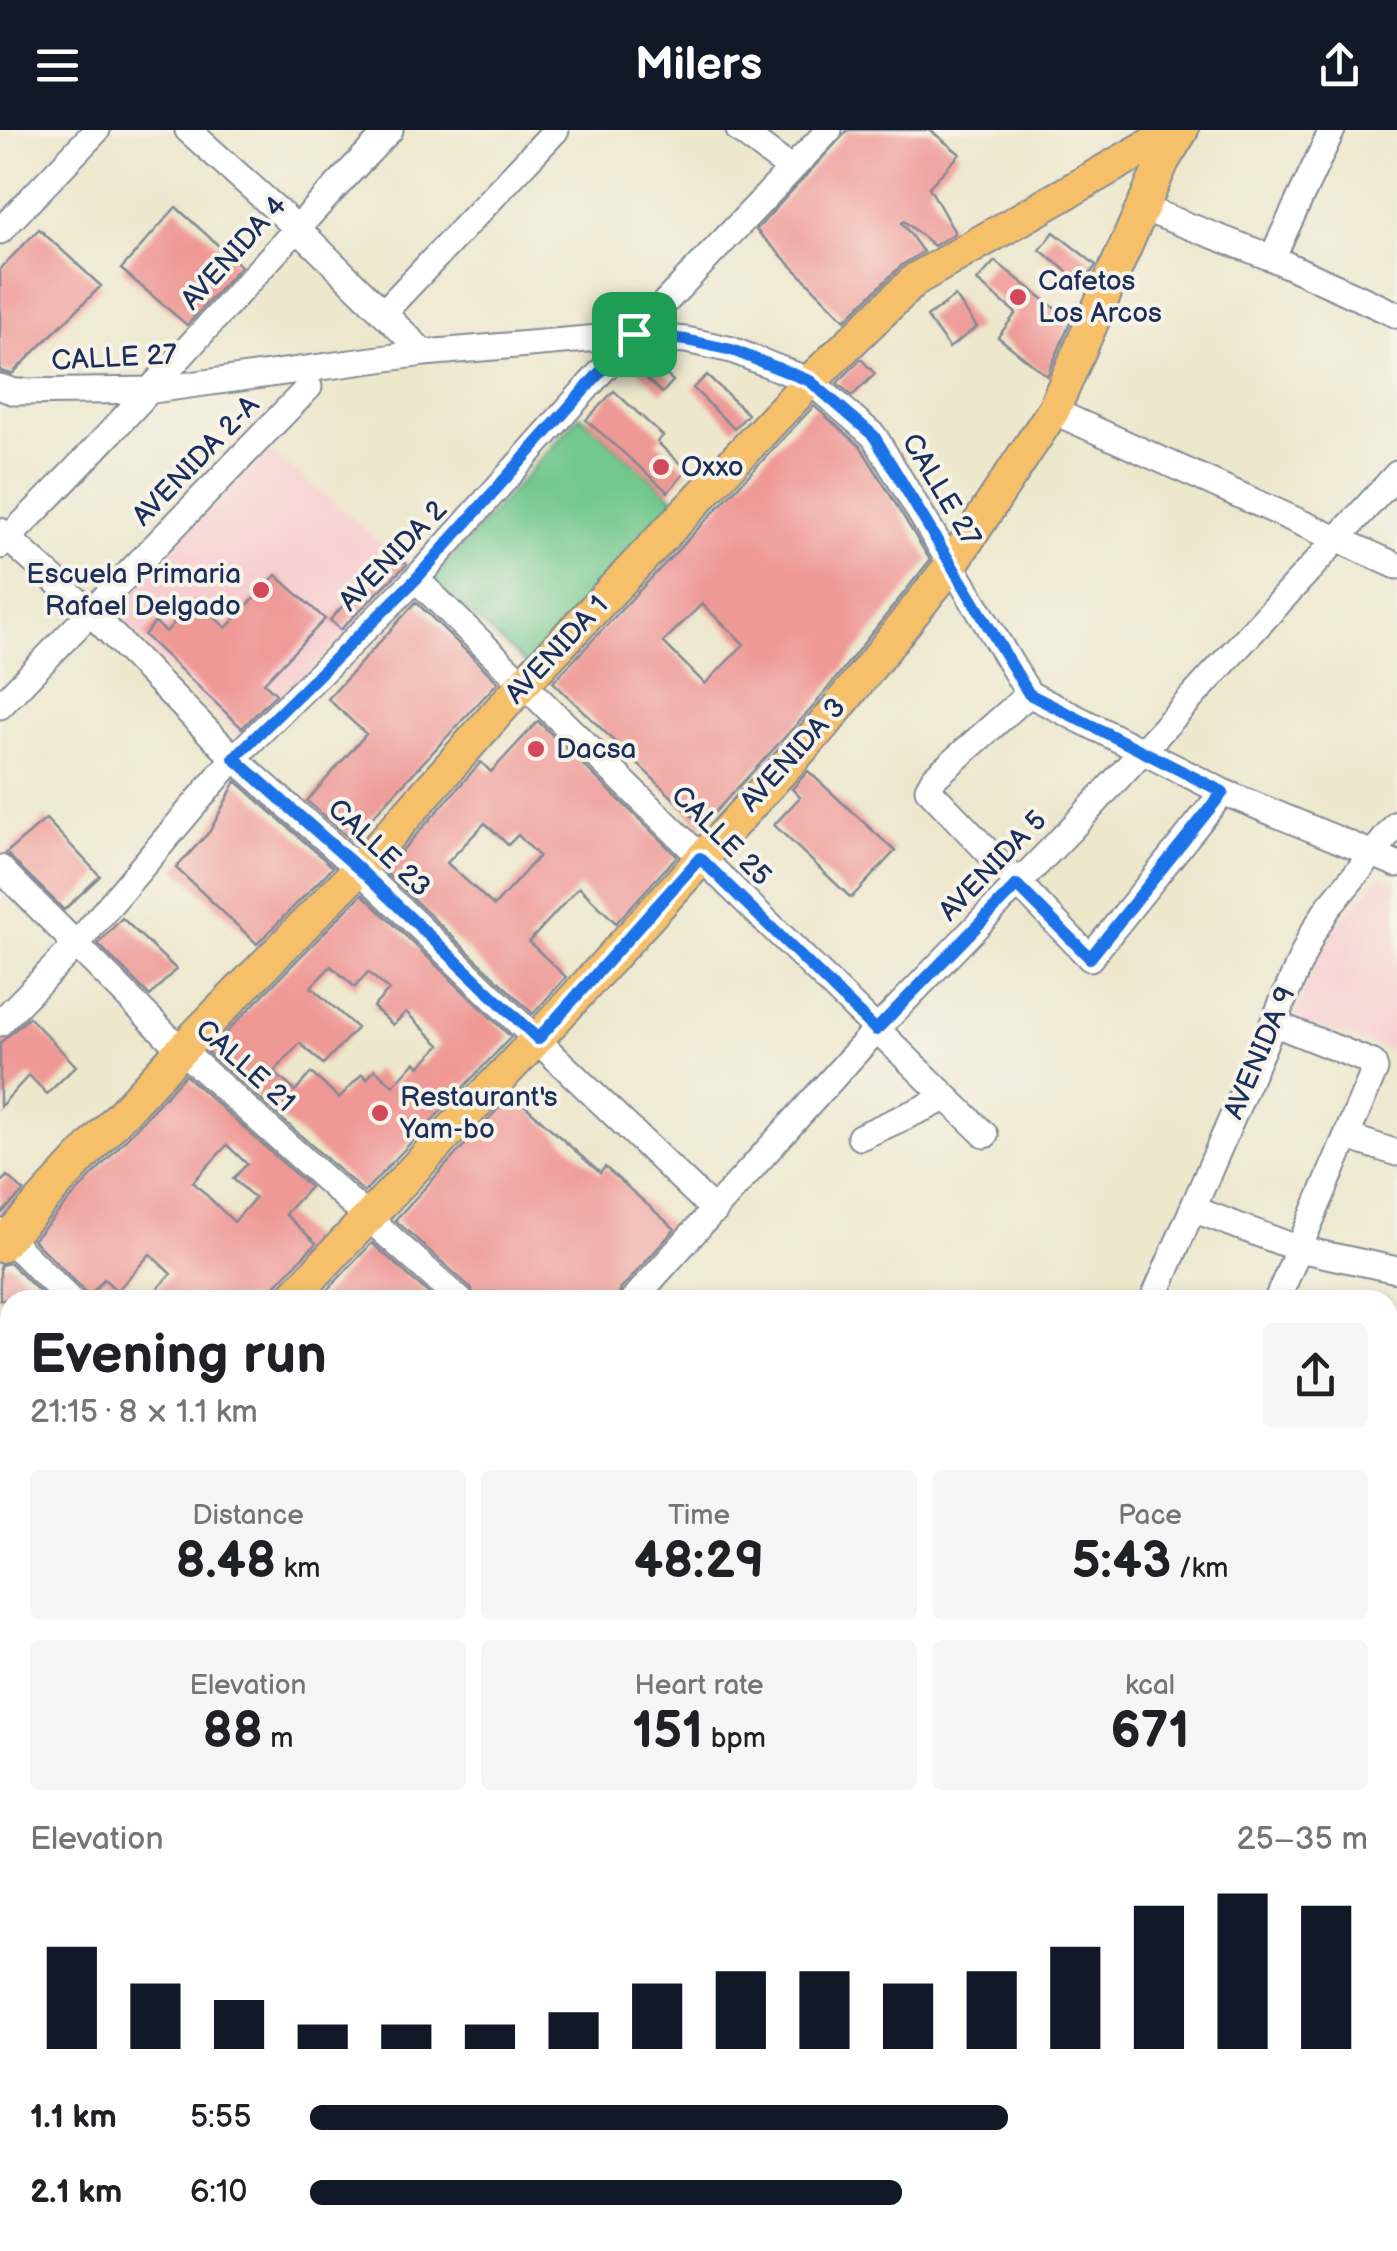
<!DOCTYPE html>
<meta charset="utf-8">
<style>
:root{--surface:#fff;--page:#f6f6f6;--text:#202124;--muted:#757577;--accent:#111827}
body{margin:0;font-family:"Balsamiq Sans",sans-serif;background:var(--page);color:var(--text);height:100vh;display:flex;flex-direction:column;font-size:38px;white-space:nowrap}
*{box-sizing:border-box;margin:0}
p{font-size:32px;color:var(--muted)}
.icon{flex:none;width:55px;height:55px;fill:none;stroke:currentColor;stroke-width:2;stroke-linecap:round;stroke-linejoin:round}
.map{position:relative;flex:1;overflow:hidden}
.panel{position:absolute;left:0px;top:1160px;width:1398px;height:962px;display:flex;flex-direction:column;background:var(--surface);border-radius:30px 30px 0 0;box-shadow:0 5px 15px #0003}
.panel>*{flex:none}
.pin{position:absolute;display:grid;place-items:center;width:85px;height:85px;color:#fff;margin:-42px;border-radius:20px;box-shadow:0 5px 15px #0006}
.round{display:grid;place-items:center;flex:none;width:105px;height:105px;border-radius:10px;background:var(--page)}
.head{display:flex;align-items:center;justify-content:space-between;height:170px;padding:0 30px}
h1{font-size:55px;font-weight:800;line-height:75px}
.figures{display:grid;grid-template-columns:repeat(3,1fr);gap:15px;height:170px;padding:10px 30px}
.figures div{display:grid;align-content:center;border-radius:10px;background:var(--page);text-align:center}
.figures b{font-size:50px;font-weight:800}
.figures small{font-size:28px;font-weight:400}
.figures p{font-size:28px}
.chart{height:280px;padding:20px 30px}
.chart p{display:flex;justify-content:space-between}
.chart svg{width:100%;height:180px;margin-top:10px;stroke:var(--accent);stroke-width:6}
ul{padding:0 30px;list-style:none;font-size:32px}
li{display:grid;grid-template-columns:160px 120px 1fr;align-items:center;height:75px}
li i{height:25px;border-radius:12px;background:var(--accent)}
header{display:flex;justify-content:space-between;align-items:center;height:130px;padding:0 30px;background:var(--accent);color:#fff;font-size:45px;font-weight:800}
.map>svg:first-child{display:block}
</style>
<header><svg class="icon" aria-label="menu" viewBox="0 0 24 24"><path d="M4 6h16M4 12h16M4 18h16"/></svg>Milers<svg class="icon" aria-label="share" viewBox="0 0 24 24"><path d="M12 15V3M7 8l5-5 5 5M5 13v7h14v-7"/></svg></header>
<div class="map">
<svg width="1397" height="2121" viewBox="0 0 1397 2121">
<rect width="100%" height="100%" fill="#f7f3e8"/>
<filter id="ink" filterUnits="userSpaceOnUse"><feTurbulence type="fractalNoise" baseFrequency=".01" numOctaves="2"/><feDisplacementMap in="SourceGraphic" scale="20" xChannelSelector="R" yChannelSelector="G"/><feConvolveMatrix kernelMatrix="1 2 1 2 8 2 1 2 1" color-interpolation-filters="sRGB"/></filter>
<filter id="wash" filterUnits="userSpaceOnUse"><feTurbulence type="fractalNoise" baseFrequency=".0048" numOctaves="4" result="noise"/><feDisplacementMap in="SourceGraphic" scale="40" xChannelSelector="R" yChannelSelector="G"/><feGaussianBlur stdDeviation="2.25" result="paint"/><feColorMatrix in="noise" values="0 0 0 0 0 0 0 0 0 0 0 0 0 0 0 0 0 1.4 0 .05"/><feComposite in="paint" operator="in"/></filter>
<g filter="url(#wash)">
<rect width="100%" height="100%" fill="#ede7cc"/>
<path fill="#f7cfd2" d="M268 319 411 438 242 610 112 482Z
M1381 746 1397 753V922L1291 890 1329 804Z"/>
<path fill="#72c88d" stroke="#467c76" stroke-width="2.5" d="M580 285 678 371 527 535 432 450Z
M785 2113H930L940 2121H795Z"/>
<g id="blocks">
<path fill="#ef9996" fill-rule="evenodd" d="M848 0H930L960 24 929 57 955 103 934 116 904 91 902 93 923 122 902 135 845 190 756 100Z
M176 77 241 136 187 195 121 139Z
M39 99 101 156 12 244 0 241V139Z
M1054 102 1096 135 1084 155 1040 120Z
M995 131 1071 191 1047 246 998 207 1016 183 977 151Z
M955 166 977 197 949 218 927 187Z
M645 225 673 251 662 263 634 237Z
M861 229 875 244 852 266 837 253Z
M707 245 748 284 734 299 693 258Z
M614 261 663 306 657 312 687 340 668 362 586 290Z
M814 276 861 317 930 430 812 578 702 696 553 552ZM702 474 744 514 705 554 663 512Z
M392 422 407 434 340 500 330 490Z
M276 445 325 489 264 553 276 564 242 598 144 505 155 492 166 502 195 469 226 498Z
M416 472 498 552 351 710 307 671 366 604 328 569Z
M538 591 677 726 616 793 579 757 529 812 566 847 533 884 384 741 481 632 491 642ZM485 693 508 715 518 705 539 726 494 776 447 733Z
M808 641 895 721 851 768 774 695 800 667 792 659Z
M236 651 333 737 257 814 176 738 210 701Z
M46 689 100 746 64 780 6 723Z
M362 764 511 907 364 1062 207 922ZM331 836 355 857 368 842 389 860 373 877 393 895 406 882 440 915 420 936 415 932 393 956 375 939 367 949 362 944 339 968 311 943 295 961 274 942 300 913 323 934 357 898 311 857Z
M122 788 176 839 150 866 98 814Z
M29 887 76 936 47 964 29 945 0 977V913Z
M185 945 310 1057 285 1084 316 1113 275 1156 271 1170H147L171 1144 150 1124 117 1161 104 1149 87 1168 82 1158 33 1110ZM227 1015 247 1034 233 1049 255 1068 234 1092 193 1052Z
M512 964 600 1043 605 1037 675 1099 621 1159 617 1170H476L471 1158 395 1090Z
M7 1046 24 1061 0 1085V1053Z
M372 1113 436 1170H318Z
M10 1133 48 1170H0V1135Z"/>
</g>
</g>
<g filter="url(#ink)">
<use href="#blocks" fill-opacity="0" stroke="#848b95" stroke-width="2.5"/>
<g fill="none" stroke-linecap="round" stroke-linejoin="round">
<g stroke="#848b95" stroke-width="29">
<path id="minor" d="M188 0 296 97 424 223
M739 0 791 39
M1142 78 1272 128 1397 185
M0 101 97 0
M1272 128 1332 0
M384 182 556 0
M0 257 15 262 153 260 424 223 634 205 686 210 732 220 810 251 874 306 1029 564 1223 662 1397 734
M1053 281 1397 436
M0 401 90 482 234 628 359 739 715 1081
M0 416C136 283 257 136 390 0
M416 449 985 1005
M1029 564 934 648 928 659 1090 828 1223 662
M0 576 309 257
M0 738 181 920 460 1170
M0 893 75 816 234 628 416 449 634 205 829 0
M1273 893 1373 933 1375 939 1277 1170
M860 1007 946 968
M1348 1007 1397 1023
M1193 1079 1299 1119 1397 1140
M0 1101 71 1170
M633 1170 876 900 1071 699 1397 344
M1153 1170 1312 804 1328 778 1397 694
M1388 1258 1389 1259
M0 1790 10 1799
M1388 1826 1397 1836
M0 1850 10 1839
M1388 1978 1397 1987
M366 2112 376 2121
M754 2112 765 2121
M1137 2112 1152 2121
M1321 2112 1329 2121
M96 2121 104 2112"/>
</g>
<g stroke="#848b95" stroke-width="36">
<path id="major" d="M0 1116 181 920 359 739 522 555 810 251 916 149 1176 0
M290 1170 537 909 827 591 951 435 1053 281 1163 31 1182 0
M1388 1403 1397 1367
M0 1464 10 1453
M1388 1465 1397 1428
M1388 1934 1397 1925
M997 2121 1006 2112
M1031 2121 1040 2112"/>
</g>
<use href="#minor" stroke="#fff" stroke-width="25"/>
<use href="#major" stroke="#f6c06b" stroke-width="32"/>
</g>
</g>
<g fill="none" stroke-linecap="round" stroke-linejoin="round" filter="url(#ink)">
<g stroke="#fff" stroke-width="20">
<path id="route" d="M634 204 686 210 732 220 810 251 874 306 1029 564 1223 662 1090 828 1017 755 876 900 700 728 538 909 358 738 234 628 416 449Z"/>
</g>
<use href="#route" stroke="#1a73e8" stroke-width="12"/>
</g>
<g fill="#d1495b" stroke="#f7f3e8" stroke-width="4">
<circle cx="1018" cy="167" r="10"/>
<circle cx="661" cy="337" r="10"/>
<circle cx="261" cy="460" r="10"/>
<circle cx="536" cy="619" r="10"/>
<circle cx="380" cy="983" r="10"/>
</g>
<g text-anchor="middle" dominant-baseline="central" stroke-width="8" stroke-linejoin="round" paint-order="stroke">
<g font-size="28" fill="#1b2f5e" stroke="#f7f3e8">
<text transform="translate(234 123) rotate(-48)">AVENIDA 4</text>
<text transform="translate(114 228) rotate(-3)">CALLE 27</text>
<text transform="translate(196 331) rotate(-46)">AVENIDA 2-A</text>
<text transform="translate(941 360) rotate(59)">CALLE 27</text>
<text transform="translate(393 426) rotate(-46)">AVENIDA 2</text>
<text transform="translate(557 520) rotate(-47)">AVENIDA 1</text>
<text transform="translate(793 625) rotate(-48)">AVENIDA 3</text>
<text transform="translate(721 706) rotate(45)">CALLE 25</text>
<text transform="translate(379 718) rotate(43)">CALLE 23</text>
<text transform="translate(993 736) rotate(-46)">AVENIDA 5</text>
<text transform="translate(1260 923) rotate(-67)">AVENIDA 9</text>
<text transform="translate(245 936) rotate(42)">CALLE 21</text>
</g>
<g font-size="28" fill="#1b2f5e" stroke="#f7f3e8" text-anchor="start">
<text x="1038" y="151">Cafetos<tspan x="1038" dy="32">Los Arcos</tspan></text>
<text x="681" y="337">Oxxo</text>
<text x="241" y="444" text-anchor="end">Escuela Primaria<tspan x="241" dy="32">Rafael Delgado</tspan></text>
<text x="556" y="619">Dacsa</text>
<text x="400" y="967">Restaurant's<tspan x="400" dy="32">Yam-bo</tspan></text>
</g>
</g>
</svg>
<div class="pin" style="left:634px;top:204px;background:#1e9e55"><svg class="icon" aria-label="arrive" viewBox="0 0 24 24"><path d="M6 21V4h12l-3 4 3 4H6"/></svg></div>
<section class="panel">
<div class="head"><div><h1>Evening run</h1><p>21:15 · 8 × 1.1 km</p></div><a class="round"><svg class="icon" aria-label="share" viewBox="0 0 24 24"><path d="M12 15V3M7 8l5-5 5 5M5 13v7h14v-7"/></svg></a></div>
<div class="figures">
<div><p>Distance</p><b>8.48<small> km</small></b></div>
<div><p>Time</p><b>48:29</b></div>
<div><p>Pace</p><b>5:43<small> /km</small></b></div>
</div>
<div class="figures">
<div><p>Elevation</p><b>88<small> m</small></b></div>
<div><p>Heart rate</p><b>151<small> bpm</small></b></div>
<div><p>kcal</p><b>671</b></div>
</div>
<div class="chart"><p><span>Elevation</span>25–35 m</p>
<svg viewBox="0 0 160 44" preserveAspectRatio="none"><path d="M5 44V19M15 44V28M25 44V32M35 44V38M45 44V38M55 44V38M65 44V35M75 44V28M85 44V25M95 44V25M105 44V28M115 44V25M125 44V19M135 44V9M145 44V6M155 44V9"/></svg>
</div>
<ul>
<li><b>1.1 km</b>5:55<i style="width:66%"></i></li>
<li><b>2.1 km</b>6:10<i style="width:56%"></i></li>
</ul>
</section>
</div>
